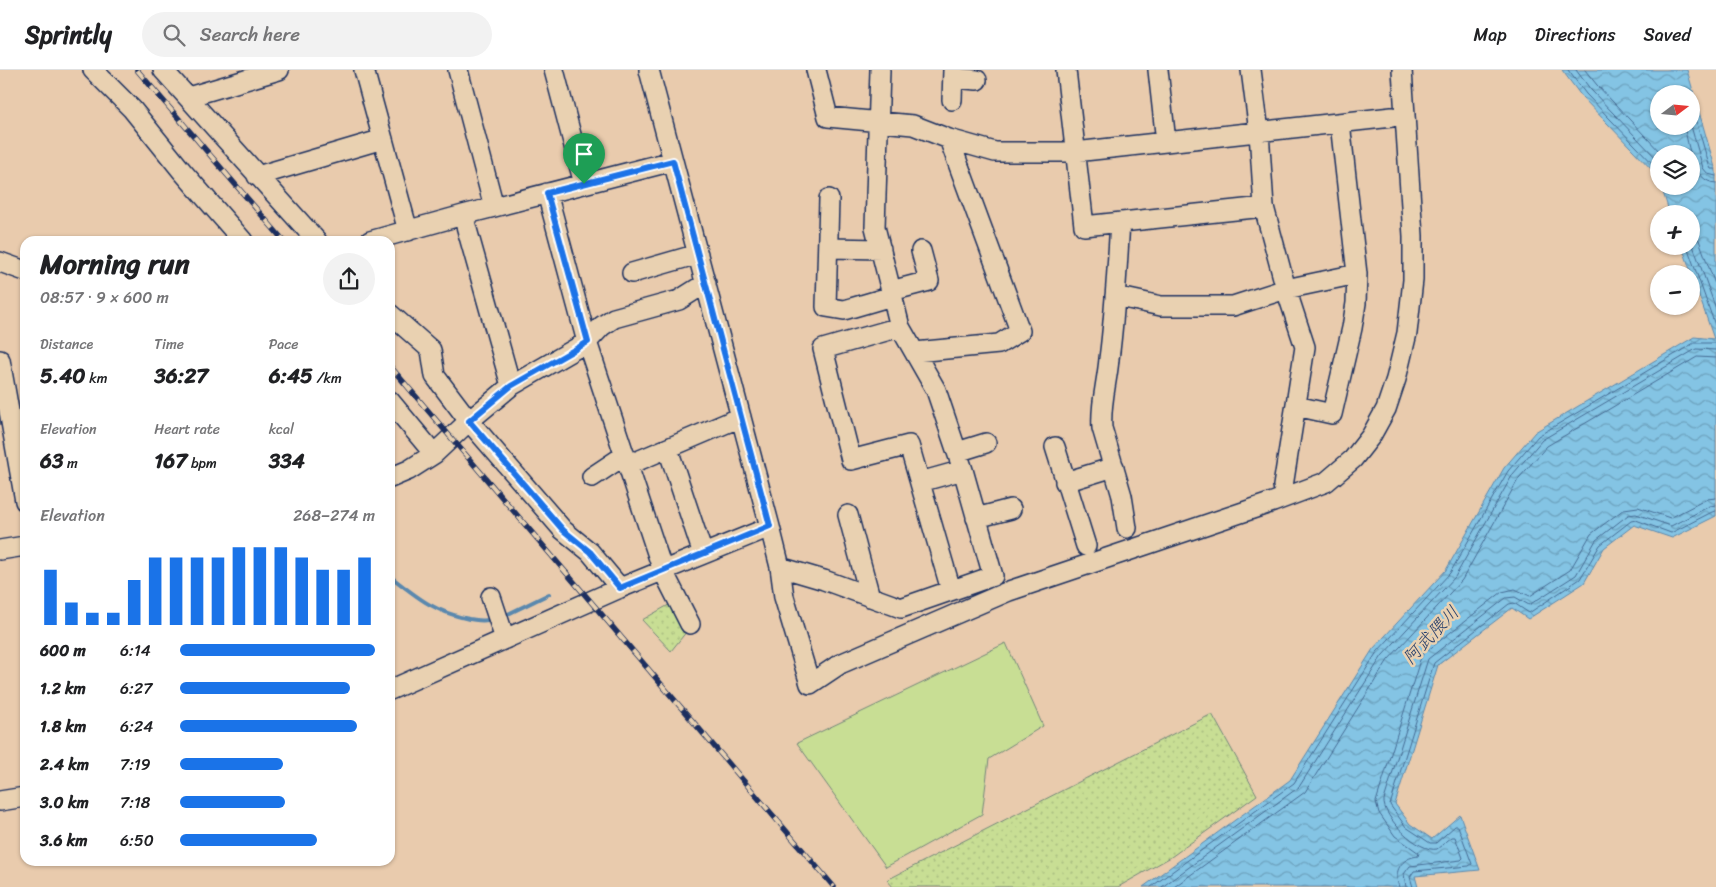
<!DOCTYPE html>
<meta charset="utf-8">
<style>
:root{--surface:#fff;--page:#f2f2f2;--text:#202124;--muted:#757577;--line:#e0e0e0;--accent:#1a73e8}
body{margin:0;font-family:Sriracha,"Klee One",sans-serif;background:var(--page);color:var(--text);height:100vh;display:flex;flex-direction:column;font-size:19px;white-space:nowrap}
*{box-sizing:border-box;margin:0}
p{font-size:16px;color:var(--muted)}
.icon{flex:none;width:28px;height:28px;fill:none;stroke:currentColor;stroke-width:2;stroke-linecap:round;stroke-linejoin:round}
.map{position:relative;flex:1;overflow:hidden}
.side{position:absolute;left:20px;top:166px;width:375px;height:630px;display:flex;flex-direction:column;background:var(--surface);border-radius:15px;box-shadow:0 1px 4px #0004}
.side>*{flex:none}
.needle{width:32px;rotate:74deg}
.controls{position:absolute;left:1650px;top:15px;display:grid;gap:10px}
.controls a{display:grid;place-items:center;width:50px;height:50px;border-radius:50%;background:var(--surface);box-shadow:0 1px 4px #0004;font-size:25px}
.pin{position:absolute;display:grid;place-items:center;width:42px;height:42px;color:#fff;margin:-51px -21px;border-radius:50% 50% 50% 0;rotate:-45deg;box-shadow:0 0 5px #0007}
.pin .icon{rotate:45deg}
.round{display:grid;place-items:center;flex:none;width:52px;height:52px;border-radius:26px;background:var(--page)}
.head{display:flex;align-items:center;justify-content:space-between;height:85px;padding:0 20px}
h1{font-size:28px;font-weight:700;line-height:38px}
.figures{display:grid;grid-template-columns:repeat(3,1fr);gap:8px;height:85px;padding:5px 20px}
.figures div{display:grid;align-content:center}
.figures b{font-size:21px;font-weight:700}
.figures small{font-size:14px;font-weight:400}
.figures p{font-size:14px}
.chart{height:140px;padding:10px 20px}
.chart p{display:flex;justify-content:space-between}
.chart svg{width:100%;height:90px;margin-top:5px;stroke:var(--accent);stroke-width:6}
ul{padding:0 20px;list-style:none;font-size:16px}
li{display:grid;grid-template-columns:80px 60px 1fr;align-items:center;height:38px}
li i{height:12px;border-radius:6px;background:var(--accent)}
header{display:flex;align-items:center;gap:30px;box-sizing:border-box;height:70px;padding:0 25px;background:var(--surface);border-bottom:1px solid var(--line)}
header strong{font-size:24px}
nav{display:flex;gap:28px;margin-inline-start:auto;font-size:18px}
.search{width:350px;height:45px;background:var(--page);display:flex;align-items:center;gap:12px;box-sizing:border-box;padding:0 18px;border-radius:28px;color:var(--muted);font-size:19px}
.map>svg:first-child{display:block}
</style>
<header>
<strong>Sprintly</strong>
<div class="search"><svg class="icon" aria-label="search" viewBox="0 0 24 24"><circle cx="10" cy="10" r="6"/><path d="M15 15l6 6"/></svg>Search here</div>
<nav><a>Map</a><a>Directions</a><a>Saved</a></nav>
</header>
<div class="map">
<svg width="1716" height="817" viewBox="0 0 1716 817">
<defs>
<pattern id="grass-dots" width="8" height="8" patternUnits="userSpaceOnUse" patternTransform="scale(1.25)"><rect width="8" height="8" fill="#c8de94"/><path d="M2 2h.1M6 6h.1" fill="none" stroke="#abbf82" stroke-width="1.8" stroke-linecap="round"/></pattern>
<pattern id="water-waves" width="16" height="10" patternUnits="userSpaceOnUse" patternTransform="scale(1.25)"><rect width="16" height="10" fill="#84c4e4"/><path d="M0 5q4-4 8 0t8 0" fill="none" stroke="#6ba0bc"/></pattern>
</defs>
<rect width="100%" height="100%" fill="#e9cbad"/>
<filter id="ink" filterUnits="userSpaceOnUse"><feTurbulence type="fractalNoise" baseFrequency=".02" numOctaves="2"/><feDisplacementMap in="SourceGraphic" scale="10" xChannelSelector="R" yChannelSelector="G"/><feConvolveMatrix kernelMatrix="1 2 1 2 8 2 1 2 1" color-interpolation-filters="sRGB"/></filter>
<g filter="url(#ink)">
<path fill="url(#grass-dots)" stroke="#728679" d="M674 532 687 561 671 581 642 550Z
M1212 644 1257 725 1171 787 1118 817H893L887 810Z"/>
<path fill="#c8de94" stroke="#728679" d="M1006 573 1043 656 989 689 982 744 886 797 797 673Z"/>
<path fill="url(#water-waves)" stroke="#5a88ae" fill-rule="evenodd" d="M1562 0H1687L1716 101V446L1672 468 1634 455 1604 478 1584 513 1528 549 1512 538 1438 595 1395 734 1410 754 1432 769 1460 745 1480 800 1415 806 1418 817H1143L1290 710 1373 579 1446 500 1504 398 1535 362 1694 267 1714 269 1682 176H1691V144H1670L1661 116H1691V84H1659V111L1657 105 1582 27ZM1659 24H1691V56H1659Z"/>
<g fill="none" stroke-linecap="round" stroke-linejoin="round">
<path stroke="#456b94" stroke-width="1" d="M1568 0 1586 24 1659 100
M1576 0 1591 20 1659 91
M1585 0 1597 15 1662 84
M1691 33 1709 95 1711 99H1716
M1684 56C1689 75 1692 112 1716 113
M1691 56 1703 98 1708 104 1716 106
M1691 160 1699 170 1716 217
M1691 170 1716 239
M1687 176 1716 258
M1151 817 1294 713 1377 582 1450 503 1508 401 1538 366 1694 273H1716
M1162 817 1299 717 1382 586 1455 507 1513 404 1542 370 1696 279 1716 280
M1174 817 1305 722 1388 590 1462 510 1519 408 1547 376 1697 287 1716 288
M1399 817C1393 801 1401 788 1418 786L1419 783 1395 766 1379 743 1376 732 1420 590 1423 584 1502 522 1515 519 1530 526 1570 500 1591 464 1624 439 1638 437 1670 448 1707 429 1716 428
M1406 817 1404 804 1410 796 1461 790 1463 788 1455 767H1452L1437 779C1419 783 1382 747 1384 730L1428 589 1506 528 1515 527 1529 535 1576 505 1596 470 1628 445 1636 444 1671 456 1710 436 1716 435
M1413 817 1410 807 1414 801 1469 796 1472 794 1458 756H1455L1436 773H1430L1406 757 1390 735 1434 593 1509 534 1514 533 1529 543 1580 509 1600 475 1631 451 1636 450 1671 463 1712 442 1716 441"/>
<path stroke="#5a88ae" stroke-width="4" d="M390 506C417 527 434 542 469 549 478 550 484 552 492 549
M504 546 549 524"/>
<g stroke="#1b2f5e" stroke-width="22">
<path id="minor" d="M93 0 132 39 182 101 243 171
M163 0 317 171
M364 0 408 161
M458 0 494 137
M554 0 584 114
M649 0 770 457 780 497 784 527 810 614 840 594 1009 521 1273 432 1326 412 1353 389 1371 366 1386 339 1396 309 1407 263 1413 210V166L1402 0
M816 0 828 47 913 55 949 69 995 82H1075L1392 47
M1066 0 1084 156 1264 137
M1158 0 1166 72
M1251 0 1259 62 1264 137 1286 219 1305 277 1283 416
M953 8 977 10
M188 27 279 0
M952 30 953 0
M257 106 383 69
M547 123 587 272 663 501 690 554
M829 129 826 237 844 240 892 226
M463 145 511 316
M1120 152C1117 198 1115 244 1109 289 1107 313 1100 334 1102 358L1122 426 1127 458
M370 171 463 145 673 91
M829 178 881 179
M0 192 25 201
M632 203 698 184
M891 221 929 211 921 181
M1115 226 1161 236H1233L1286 219 1357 204
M390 244 431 280 435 306 469 351 563 460 590 482 620 518
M900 257 823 279 851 390 909 375 951 520
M915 282 999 274 1020 261 949 69
M0 290 25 431
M390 331 434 384
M1296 336 1332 344 1352 258 1356 233 1357 204 1340 53
M1055 377 1086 476
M668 379 703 484
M957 382 986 373
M628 395 741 347
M592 407 625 385
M390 408 409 400 434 384 469 351 511 316 587 272 602 256 614 248 679 230 706 213
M920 412 963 400
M1065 412 1114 397
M848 445 870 527
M976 448 1011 439
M0 480 25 476
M780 497 824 510 901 538 993 506 963 400 936 320 900 257 875 157 880 0
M491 527 505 569
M390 620 620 518 770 457
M0 731 25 727"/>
</g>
<use href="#minor" stroke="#e9d1b1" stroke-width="19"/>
<g stroke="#1b2f5e" stroke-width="5.5">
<path id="rail" d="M137 0 284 171
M390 296 834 817"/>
</g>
<use href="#rail" stroke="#e9d1b1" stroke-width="4" stroke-dasharray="11" stroke-linecap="butt"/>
</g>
</g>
<g fill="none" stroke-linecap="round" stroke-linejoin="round" filter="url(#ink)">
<g stroke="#fff" stroke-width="10">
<path id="route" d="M673 91 770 456 620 518 590 482 563 460 469 351 511 316 588 272 547 123Z"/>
</g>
<use href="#route" stroke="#1a73e8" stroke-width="6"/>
</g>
<g text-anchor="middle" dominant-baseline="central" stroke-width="5" stroke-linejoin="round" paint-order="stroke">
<g font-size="18" font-style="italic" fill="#263e6b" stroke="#e9d1b1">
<text transform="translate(1431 565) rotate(-47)">阿武隈川</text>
</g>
</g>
</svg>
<div class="controls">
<a><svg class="needle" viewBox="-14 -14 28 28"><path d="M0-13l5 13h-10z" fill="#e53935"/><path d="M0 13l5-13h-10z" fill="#757577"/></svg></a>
<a><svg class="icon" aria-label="layers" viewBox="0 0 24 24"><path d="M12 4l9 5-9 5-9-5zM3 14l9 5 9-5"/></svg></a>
<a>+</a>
<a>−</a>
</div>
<div class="pin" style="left:584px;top:114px;background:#1e9e55"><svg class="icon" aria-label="arrive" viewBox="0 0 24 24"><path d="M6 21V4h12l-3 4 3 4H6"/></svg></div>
<section class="side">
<div class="head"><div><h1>Morning run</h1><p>08:57 · 9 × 600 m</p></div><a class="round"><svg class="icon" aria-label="share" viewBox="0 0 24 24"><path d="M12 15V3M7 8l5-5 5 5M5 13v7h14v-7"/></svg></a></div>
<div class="figures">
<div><p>Distance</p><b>5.40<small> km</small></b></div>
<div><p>Time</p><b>36:27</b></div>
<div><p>Pace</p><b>6:45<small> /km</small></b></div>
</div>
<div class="figures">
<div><p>Elevation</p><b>63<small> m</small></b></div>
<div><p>Heart rate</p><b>167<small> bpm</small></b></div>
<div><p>kcal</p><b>334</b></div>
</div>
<div class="chart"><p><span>Elevation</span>268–274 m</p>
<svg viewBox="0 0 160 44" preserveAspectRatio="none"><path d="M5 44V17M15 44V33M25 44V38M35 44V38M45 44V22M55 44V11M65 44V11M75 44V11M85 44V11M95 44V6M105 44V6M115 44V6M125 44V11M135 44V17M145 44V17M155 44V11"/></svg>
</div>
<ul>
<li><b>600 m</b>6:14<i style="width:100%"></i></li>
<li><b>1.2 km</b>6:27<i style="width:87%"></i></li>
<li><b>1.8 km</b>6:24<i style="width:91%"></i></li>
<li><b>2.4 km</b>7:19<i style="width:53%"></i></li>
<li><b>3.0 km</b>7:18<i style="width:54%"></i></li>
<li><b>3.6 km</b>6:50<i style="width:70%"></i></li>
</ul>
</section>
</div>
